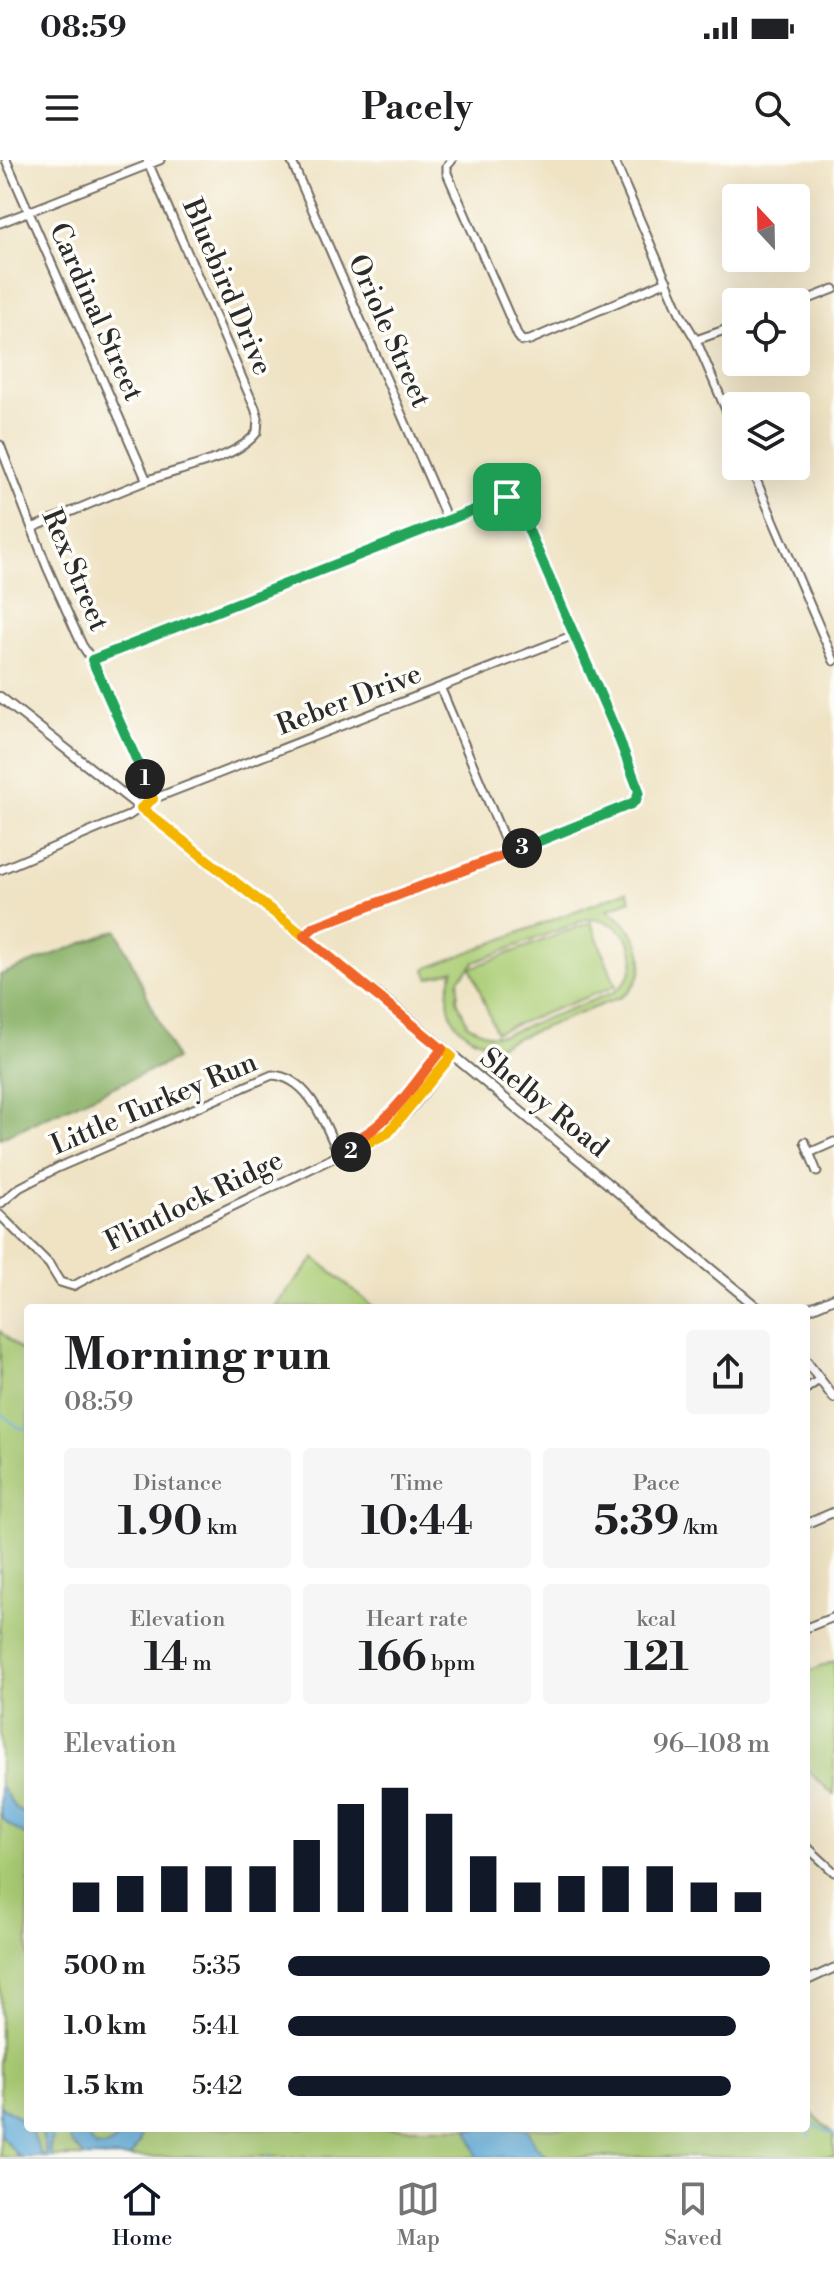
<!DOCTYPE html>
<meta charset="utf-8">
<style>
:root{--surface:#fff;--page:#f6f6f6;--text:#202124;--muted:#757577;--line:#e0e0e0;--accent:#111827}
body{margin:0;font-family:"Libre Bodoni",serif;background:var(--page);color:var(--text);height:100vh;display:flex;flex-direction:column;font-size:30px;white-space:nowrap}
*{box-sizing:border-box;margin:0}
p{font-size:26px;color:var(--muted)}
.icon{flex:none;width:44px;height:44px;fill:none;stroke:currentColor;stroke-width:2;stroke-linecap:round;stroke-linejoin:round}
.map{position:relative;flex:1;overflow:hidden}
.sheet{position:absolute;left:24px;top:1144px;width:786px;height:828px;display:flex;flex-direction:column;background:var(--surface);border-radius:8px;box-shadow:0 8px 32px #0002}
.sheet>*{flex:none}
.needle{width:52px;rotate:338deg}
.controls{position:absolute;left:722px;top:24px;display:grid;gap:16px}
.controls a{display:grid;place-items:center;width:88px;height:88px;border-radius:8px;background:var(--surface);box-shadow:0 8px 32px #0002;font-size:40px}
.pin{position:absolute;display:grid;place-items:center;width:68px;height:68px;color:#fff;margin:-34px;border-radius:16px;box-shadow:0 4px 12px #0006}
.km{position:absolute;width:40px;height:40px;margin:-20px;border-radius:50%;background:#222;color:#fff;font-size:22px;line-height:40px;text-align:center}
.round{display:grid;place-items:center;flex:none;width:84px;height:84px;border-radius:8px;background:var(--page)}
.headline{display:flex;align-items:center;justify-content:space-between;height:136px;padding:0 40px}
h1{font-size:44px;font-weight:700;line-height:60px}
.metrics{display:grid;grid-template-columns:repeat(3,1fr);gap:12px;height:136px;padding:8px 40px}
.metrics div{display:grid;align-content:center;border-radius:8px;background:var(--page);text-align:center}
.metrics b{font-size:40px;font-weight:700}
.metrics small{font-size:22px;font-weight:400}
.metrics p{font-size:22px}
.chart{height:224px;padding:16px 40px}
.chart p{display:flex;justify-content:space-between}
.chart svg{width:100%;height:144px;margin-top:8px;stroke:var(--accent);stroke-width:6}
ul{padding:0 40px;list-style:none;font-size:26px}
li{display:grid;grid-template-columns:128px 96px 1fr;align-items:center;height:60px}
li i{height:20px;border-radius:10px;background:var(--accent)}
.status{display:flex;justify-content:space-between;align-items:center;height:56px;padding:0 40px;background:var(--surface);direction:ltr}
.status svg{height:22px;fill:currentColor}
header{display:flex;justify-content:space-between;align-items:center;height:104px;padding:0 40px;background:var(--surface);font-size:36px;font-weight:700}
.tabs{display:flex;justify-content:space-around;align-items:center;height:112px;border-top:2px solid var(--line);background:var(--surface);font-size:22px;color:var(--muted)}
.tabs a{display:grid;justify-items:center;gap:4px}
.tabs .current{color:var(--accent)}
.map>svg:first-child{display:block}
</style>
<div class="status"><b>08:59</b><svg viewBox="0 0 49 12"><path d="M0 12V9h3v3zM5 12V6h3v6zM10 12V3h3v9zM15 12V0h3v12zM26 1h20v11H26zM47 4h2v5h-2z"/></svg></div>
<header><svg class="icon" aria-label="menu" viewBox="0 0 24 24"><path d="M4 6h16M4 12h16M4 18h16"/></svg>Pacely<svg class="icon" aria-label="search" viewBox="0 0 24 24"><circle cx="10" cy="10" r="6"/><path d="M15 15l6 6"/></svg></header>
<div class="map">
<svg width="834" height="1997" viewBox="0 0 834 1997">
<rect width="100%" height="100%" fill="#fdfcf7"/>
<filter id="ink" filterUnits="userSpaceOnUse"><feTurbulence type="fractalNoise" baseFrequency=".0125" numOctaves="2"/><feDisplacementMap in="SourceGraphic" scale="16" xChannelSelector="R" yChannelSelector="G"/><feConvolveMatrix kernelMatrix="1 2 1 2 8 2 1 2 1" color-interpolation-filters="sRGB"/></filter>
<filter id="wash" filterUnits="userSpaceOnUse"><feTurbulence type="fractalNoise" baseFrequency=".006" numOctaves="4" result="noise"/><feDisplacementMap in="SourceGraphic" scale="32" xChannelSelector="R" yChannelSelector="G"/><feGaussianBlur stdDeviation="1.8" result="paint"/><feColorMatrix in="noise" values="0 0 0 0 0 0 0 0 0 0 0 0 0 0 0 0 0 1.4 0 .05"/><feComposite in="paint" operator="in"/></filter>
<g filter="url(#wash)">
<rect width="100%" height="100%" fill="#efe3c4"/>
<path fill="#abcd75" stroke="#6b7c50" stroke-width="2" fill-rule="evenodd" d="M627 731 631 740 607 750C641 769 658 811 621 837L499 885C456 880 438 850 454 810L429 818 425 809ZM587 759C630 758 652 805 614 832L503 875H489L468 865 457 840 459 819 475 802Z
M591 762 616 826 496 872 471 808Z
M315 1098 375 1148 274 1147Z
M0 1171 28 1197V1968H806V1948L834 1975V1997H0Z
M834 1501V1635L806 1609V1513Z"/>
<path fill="#88b066" stroke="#5a6e48" stroke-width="2" d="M117 770 176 899 0 978V815Z"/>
<path fill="#65b1de" stroke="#486e84" stroke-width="2" d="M0 1625 16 1649 28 1656V1677C0 1660 0 1664 0 1625Z
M0 1946C13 1952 30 1964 35 1979 38 1987 37 1990 44 1997L46 1994 41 1968H54L50 1988 52 1997H19L0 1974Z
M66 1968H87V1977L95 1987C111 1989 116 1981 124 1968H143L139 1983 130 1997H85L71 1982Z
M526 1968 535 1985 547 1997H477L468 1969Z"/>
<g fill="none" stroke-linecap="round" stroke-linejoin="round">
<path stroke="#65b1de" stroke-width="2" d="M0 1253 18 1267 28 1269
M806 1961 834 1975
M809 1962 810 1977
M268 1997 270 1994"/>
</g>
</g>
<g filter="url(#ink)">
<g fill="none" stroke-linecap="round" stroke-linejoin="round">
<g stroke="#706b61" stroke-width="11">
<path id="minor" d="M6 0 147 321
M291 0 447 359
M452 0 447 6V13L518 176 522 181 530 180 667 121
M614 0 681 155 696 180 736 273
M0 63 160 0
M796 144 834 129
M696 180 736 166
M0 285 47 407 82 485 96 506 153 639
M750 306 834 501
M32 368C70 352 108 336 146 321 177 309 238 299 257 272L258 258 255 248 147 0
M92 500 501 338H510L515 341 616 571 638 625 636 640 510 693 314 767 304 776
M441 529 510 693
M0 710 128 656 153 639 574 475
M805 982 817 1012
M809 993 834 982
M339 995C351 978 360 979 375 969 397 952 424 911 442 889
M0 1044 19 1028 57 1008 272 915C310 917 325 965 339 995
M0 1055 49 1104 60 1122 73 1126 125 1098 339 995C392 984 421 937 451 896
M806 1229 820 1219
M806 1364 834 1352
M806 1468 834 1457
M806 1686 834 1712
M806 1821 834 1808"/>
</g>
<g stroke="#706b61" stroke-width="12">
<path id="tertiary" d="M0 537 399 851 758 1148
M806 1150 834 1138
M806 1201 834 1238"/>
</g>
<use href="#minor" stroke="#fff" stroke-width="7"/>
<use href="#tertiary" stroke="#fff" stroke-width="8"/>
</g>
</g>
<g fill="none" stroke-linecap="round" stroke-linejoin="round" filter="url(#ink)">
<g stroke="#fff" stroke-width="16">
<path id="split-1" d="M145 619 92 500 507 337"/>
</g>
<g stroke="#fff" stroke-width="16">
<path id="split-2" d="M145 619 153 639 141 648 304 776 451 896 388 973 351 992"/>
</g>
<g stroke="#fff" stroke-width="16">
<path id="split-3" d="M351 992 339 995C352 977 363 979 378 965 402 944 422 914 442 889L304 776 314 767 522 688"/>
</g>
<g stroke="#fff" stroke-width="16">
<path id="split-4" d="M507 337 513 339 519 348 616 571 639 631 636 640 631 644 522 688"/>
</g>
<use href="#split-1" stroke="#22a559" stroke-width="10"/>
<use href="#split-2" stroke="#f5b400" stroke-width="10"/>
<use href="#split-3" stroke="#f0652b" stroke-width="10"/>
<use href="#split-4" stroke="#22a559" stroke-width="10"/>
</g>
<g text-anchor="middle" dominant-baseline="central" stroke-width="7" stroke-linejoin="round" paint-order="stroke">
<g font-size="28" fill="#2b2b2b" stroke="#fdfcf7">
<text transform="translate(227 127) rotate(67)">Bluebird Drive</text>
<text transform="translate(96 152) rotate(66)">Cardinal Street</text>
<text transform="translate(389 171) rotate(66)">Oriole Street</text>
<text transform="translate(75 410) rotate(67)">Rex Street</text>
<text transform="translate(349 540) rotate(-21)">Reber Drive</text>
<text transform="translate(544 943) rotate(39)">Shelby Road</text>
<text transform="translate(154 944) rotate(-23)">Little Turkey Run</text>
<text transform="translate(194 1041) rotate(-26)">Flintlock Ridge</text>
</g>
</g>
</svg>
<div class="controls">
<a><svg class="needle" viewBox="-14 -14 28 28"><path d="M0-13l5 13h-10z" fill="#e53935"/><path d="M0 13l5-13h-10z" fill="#757577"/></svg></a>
<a><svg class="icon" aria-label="locate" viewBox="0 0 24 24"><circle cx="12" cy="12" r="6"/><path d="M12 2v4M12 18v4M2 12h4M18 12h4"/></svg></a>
<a><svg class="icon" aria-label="layers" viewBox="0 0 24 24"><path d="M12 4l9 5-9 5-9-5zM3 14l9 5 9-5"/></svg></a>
</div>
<div class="pin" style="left:507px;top:337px;background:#1e9e55"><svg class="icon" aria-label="arrive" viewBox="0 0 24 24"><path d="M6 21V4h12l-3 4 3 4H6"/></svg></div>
<b class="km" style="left:145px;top:619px">1</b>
<b class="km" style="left:351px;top:992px">2</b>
<b class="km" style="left:522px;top:688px">3</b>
<section class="sheet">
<div class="headline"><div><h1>Morning run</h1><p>08:59</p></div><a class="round"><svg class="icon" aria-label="share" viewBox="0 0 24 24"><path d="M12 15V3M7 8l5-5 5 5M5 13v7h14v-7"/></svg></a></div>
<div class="metrics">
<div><p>Distance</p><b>1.90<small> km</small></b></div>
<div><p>Time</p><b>10:44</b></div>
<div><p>Pace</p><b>5:39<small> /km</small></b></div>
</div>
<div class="metrics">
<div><p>Elevation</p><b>14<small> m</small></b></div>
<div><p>Heart rate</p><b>166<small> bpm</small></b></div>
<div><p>kcal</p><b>121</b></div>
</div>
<div class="chart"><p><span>Elevation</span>96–108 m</p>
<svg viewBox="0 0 160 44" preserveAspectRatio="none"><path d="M5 44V35M15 44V33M25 44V30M35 44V30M45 44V30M55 44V22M65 44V11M75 44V6M85 44V14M95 44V27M105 44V35M115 44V33M125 44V30M135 44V30M145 44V35M155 44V38"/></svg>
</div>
<ul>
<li><b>500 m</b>5:35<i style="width:100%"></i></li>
<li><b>1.0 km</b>5:41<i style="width:93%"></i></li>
<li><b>1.5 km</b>5:42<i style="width:92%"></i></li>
</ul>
</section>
</div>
<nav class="tabs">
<a class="current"><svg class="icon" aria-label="home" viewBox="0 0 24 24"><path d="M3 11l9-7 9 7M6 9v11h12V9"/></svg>Home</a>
<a><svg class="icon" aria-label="map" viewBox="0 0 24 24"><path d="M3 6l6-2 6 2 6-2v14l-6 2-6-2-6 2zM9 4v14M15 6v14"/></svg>Map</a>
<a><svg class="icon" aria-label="saved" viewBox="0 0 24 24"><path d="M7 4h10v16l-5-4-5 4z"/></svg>Saved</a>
</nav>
